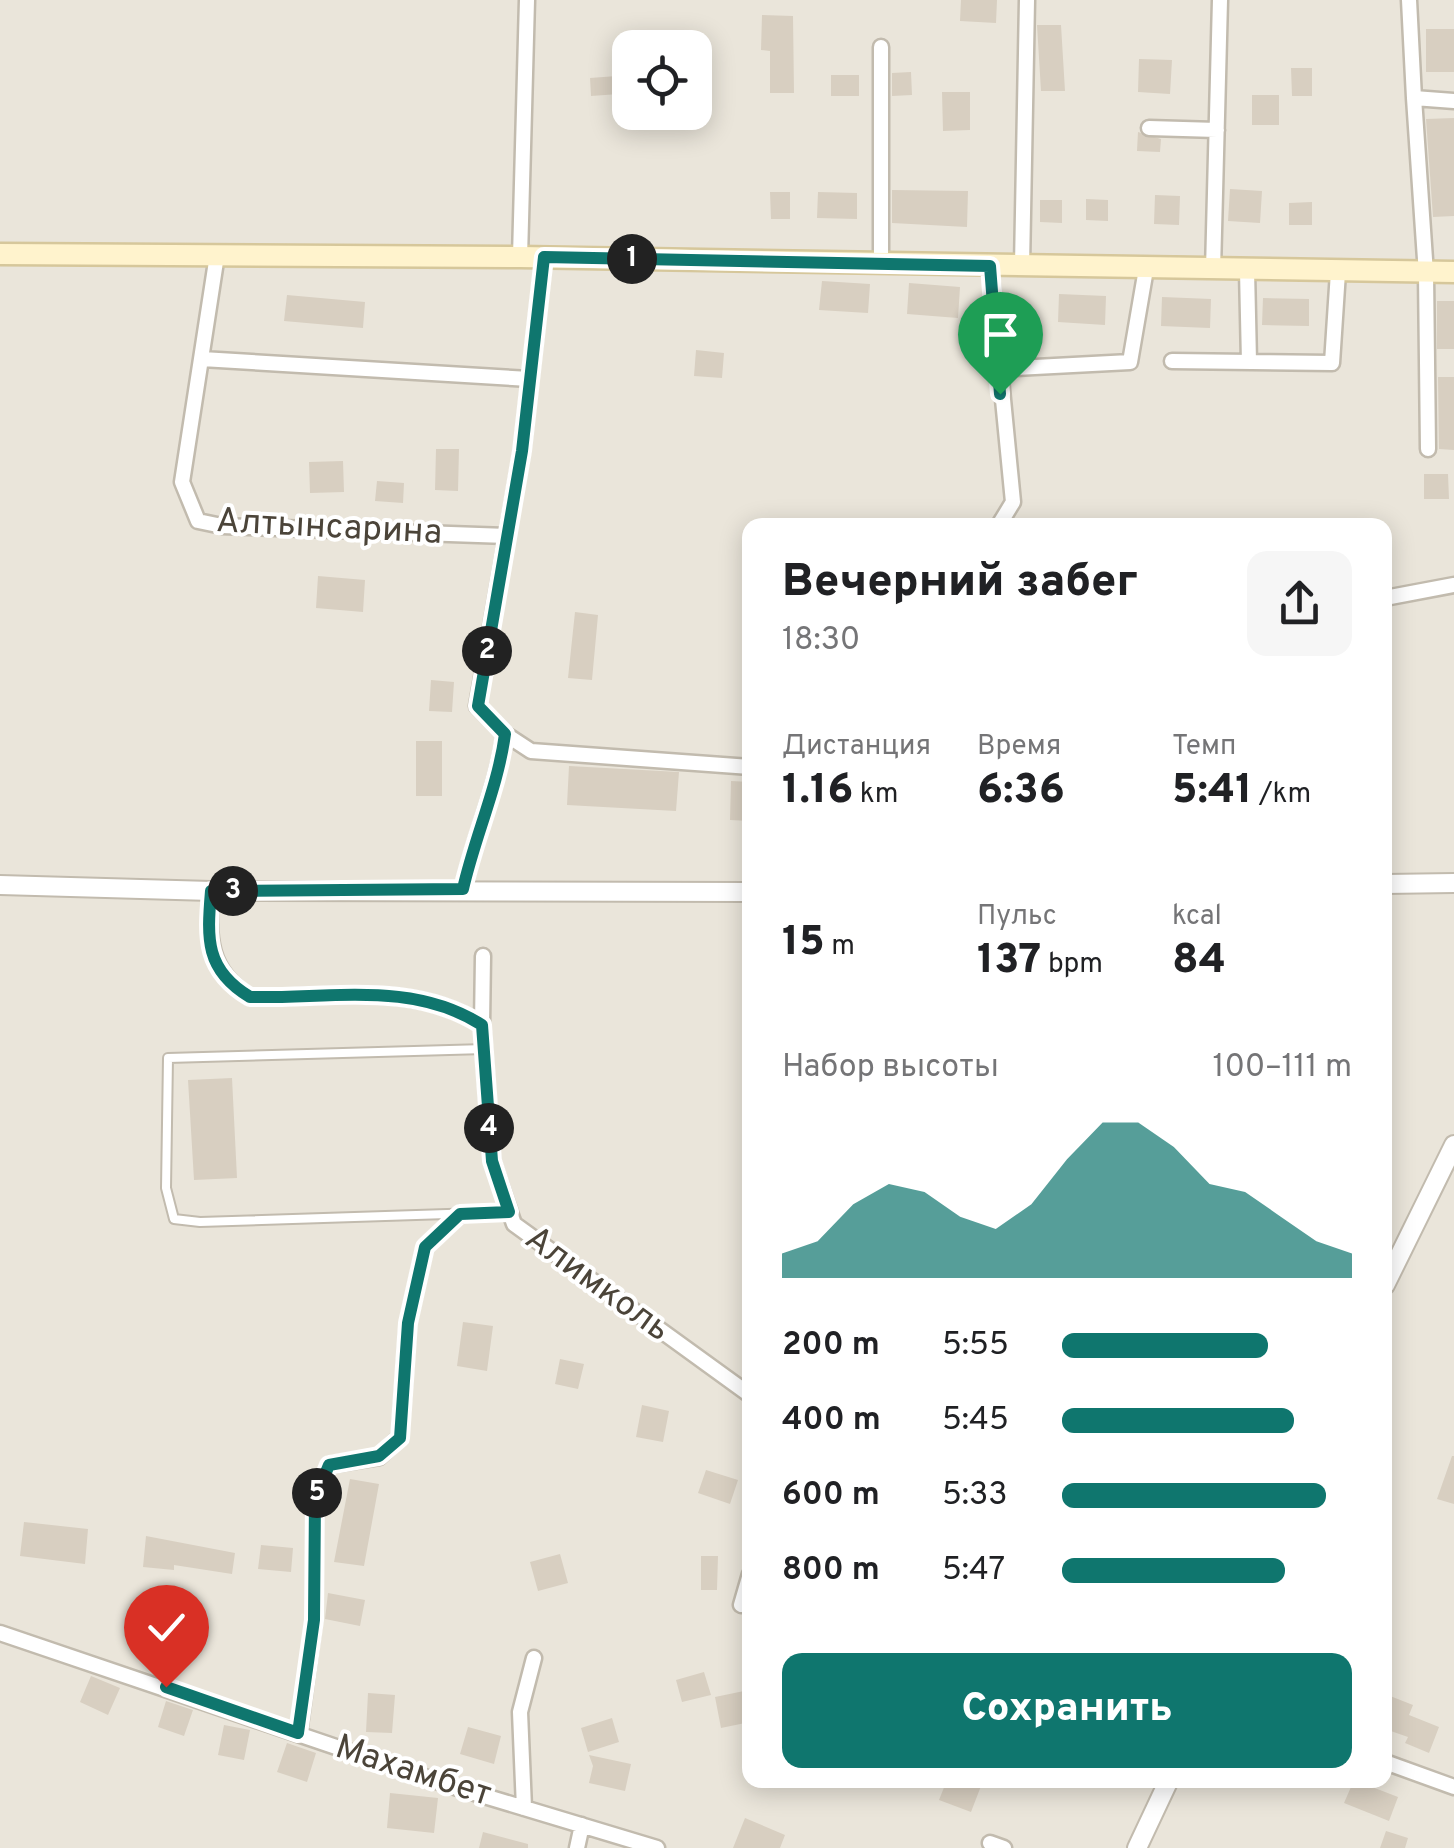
<!DOCTYPE html>
<html lang="ru">
<meta charset="utf-8">
<style>
:root{--surface:#fff;--page:#f6f6f6;--text:#202124;--muted:#757577;--accent:#0f766e}
body{margin:0;font-family:Overpass,sans-serif;background:var(--page);color:var(--text);height:100vh;display:flex;flex-direction:column;font-size:38px;white-space:nowrap}
*{box-sizing:border-box;margin:0}
p{font-size:32px;color:var(--muted)}
.icon{flex:none;width:55px;height:55px;fill:none;stroke:currentColor;stroke-width:2;stroke-linecap:round;stroke-linejoin:round}
.map{position:relative;flex:1;overflow:hidden}
.drawer{position:absolute;left:742px;top:518px;width:650px;height:1270px;display:flex;flex-direction:column;background:var(--surface);border-radius:20px;box-shadow:0 5px 25px #0003}
.drawer>*{flex:none}
.controls{position:absolute;left:612px;top:30px;display:grid;gap:20px}
.controls a{display:grid;place-items:center;width:100px;height:100px;border-radius:20px;background:var(--surface);box-shadow:0 5px 25px #0003;font-size:50px}
.pin{position:absolute;display:grid;place-items:center;width:85px;height:85px;color:#fff;margin:-102px -42px;border-radius:50% 50% 50% 0;rotate:-45deg;box-shadow:0 0 10px #0007}
.pin .icon{rotate:45deg}
.km{position:absolute;width:50px;height:50px;margin:-25px;border-radius:50%;background:#222;color:#fff;font-size:28px;line-height:50px;text-align:center}
.round{display:grid;place-items:center;flex:none;width:105px;height:105px;border-radius:20px;background:var(--page)}
.overview{display:flex;align-items:center;justify-content:space-between;height:170px;padding:0 40px}
h1{font-size:45px;font-weight:800;line-height:75px}
.metrics{display:grid;grid-template-columns:repeat(3,1fr);gap:15px;height:170px;padding:10px 40px}
.metrics div{display:grid;align-content:center}
.metrics b{font-size:42px;font-weight:800}
.metrics small{font-size:28px;font-weight:400}
.metrics p{font-size:28px}
.chart{height:280px;padding:20px 40px}
.chart p{display:flex;justify-content:space-between}
.chart svg{width:100%;height:180px;margin-top:10px;fill:var(--accent);opacity:.7}
.primary-button{display:flex;gap:20px;margin-top:auto;padding:20px 40px}
.primary-button a{flex:1;height:115px;border-radius:20px;background:var(--accent);color:#fff;font-size:40px;font-weight:800;line-height:115px;text-align:center}
ul{padding:0 40px;list-style:none;font-size:32px}
li{display:grid;grid-template-columns:160px 120px 1fr;align-items:center;height:75px}
li i{height:25px;border-radius:12px;background:var(--accent)}
.map>svg:first-child{display:block}
</style>
<div class="map">
<svg width="1454" height="1848" viewBox="0 0 1454 1848">
<rect width="100%" height="100%" fill="#f6f3ec"/>
<path fill="#eae5da" fill-rule="evenodd" d="M0 0H1454V1848H0ZM630 48H695V112H630ZM750 525H1385V1780H750Z"/>
<path fill="#d8cfc1" d="M961 0H997L996 23 960 21Z
M762 15 793 16 794 93H770V51L761 50Z
M1037 25H1061L1065 91H1041Z
M1426 29H1454V72H1426Z
M1139 59 1172 60 1170 94 1138 92Z
M1291 68H1312V96H1292Z
M911 72 912 95 892 96V73Z
M831 75H859V96H831Z
M617 76 619 94 591 96 590 78Z
M942 92H970V130L943 131Z
M1252 95H1279V125H1252Z
M1454 118V216L1433 217 1426 119Z
M1138 132 1161 139 1160 152 1137 151Z
M1230 189 1262 191 1260 223 1228 221Z
M892 190 968 191 967 227 892 223Z
M770 192H790V219H771Z
M818 192 857 193V219L817 218Z
M1155 195 1180 196 1179 225 1154 224Z
M1086 199 1108 200V221L1086 220Z
M1040 200H1062V223L1040 222Z
M1312 202V225H1289V203Z
M822 281 870 284 868 313 819 310Z
M909 283 960 287 958 318 907 314Z
M1059 294 1106 296 1105 325 1058 322Z
M287 295 365 302 363 328 284 321Z
M1162 297 1211 299 1210 328 1161 326Z
M1263 298 1309 299V326L1262 325Z
M1437 301H1454V349H1437Z
M696 350 724 353 722 378 694 376Z
M1438 377H1454V450L1439 449Z
M436 449H459L458 491 435 490Z
M343 461 344 492 310 493 309 462Z
M1424 474H1448L1449 499H1424Z
M377 481 404 483 403 503 375 501Z
M318 576 365 580 363 612 316 608Z
M575 612 598 615 592 680 568 678Z
M431 680 454 682 452 712 429 711Z
M416 741H442V796H416Z
M569 766 679 772 676 811 567 805Z
M731 781 750 782V821L730 820Z
M232 1078 237 1178 194 1180 188 1080Z
M463 1322 493 1326 487 1371 457 1366Z
M560 1359 584 1364 578 1389 555 1384Z
M642 1405 669 1411 663 1442 636 1437Z
M1452 1456H1454V1504L1437 1499Z
M706 1470 738 1480 730 1504 698 1493Z
M350 1479 379 1484 364 1566 334 1562Z
M24 1522 88 1529 85 1564 20 1556Z
M146 1536 235 1553 232 1574 174 1565V1570L143 1567Z
M261 1545 293 1548 291 1572 258 1569Z
M560 1554 568 1583 538 1591 530 1562Z
M701 1556H718L717 1590H701Z
M328 1593 365 1600 360 1626 325 1619Z
M704 1672 711 1695 682 1702 676 1680Z
M91 1676 120 1688 108 1715 80 1702Z
M744 1691 750 1722 721 1728 715 1697Z
M368 1693 395 1695 392 1733 366 1732Z
M1385 1694 1413 1705 1409 1715 1439 1727 1429 1753 1405 1743 1408 1737 1385 1729Z
M166 1701 193 1710 184 1736 158 1727Z
M612 1718 619 1742 588 1752 581 1728Z
M224 1725 250 1730 244 1760 218 1755Z
M468 1727 501 1736 494 1764 460 1754Z
M287 1743 316 1753 307 1782 277 1772Z
M589 1755 631 1764 625 1791 589 1783 593 1766Z
M947 1780 981 1786 971 1812 939 1800Z
M1354 1780 1398 1797 1389 1821 1344 1803Z
M390 1793 438 1798 434 1833 387 1828Z
M745 1818 785 1835 780 1848H733Z
M1386 1831 1408 1838 1405 1848H1380Z
M483 1832 528 1844V1848H479Z"/>
<g fill="none" stroke-linecap="round" stroke-linejoin="round">
<g stroke="#c2bbae" stroke-width="12">
<path id="service" d="M485 1049 168 1058 166 1188 174 1219 200 1222 509 1212"/>
</g>
<g stroke="#c2bbae" stroke-width="19">
<path id="minor" d="M1409 0 1414 98
M881 47V263
M1149 128 1217 130
M217 255 182 482 198 521 222 526 507 536
M520 257 527 0
M990 266 1013 502 999 525
M1022 266 1027 0
M1213 270 1220 0
M1247 270 1249 362
M202 359 529 379
M1172 361 1332 363 1338 272
M998 369 1130 362 1146 269
M1428 449 1426 274 1414 98 1454 101
M1385 598 1454 585
M505 734 531 751 750 767
M463 889C475 836 497 787 505 734L477 706 522 451 544 257
M211 891C208 937 208 971 250 997 329 999 412 980 482 1025L492 1161 514 1224 750 1395
M482 1025 483 956
M741 1605 750 1574
M0 1633 451 1786 657 1848
M299 1733 314 1620 315 1499 329 1465 379 1457 400 1437 408 1323 425 1247 460 1214
M1385 1762 1454 1787
M524 1808 520 1712 534 1658
M990 1843 1004 1848
M577 1848 582 1825"/>
</g>
<g stroke="#c2bbae" stroke-width="22">
<path id="tertiary" d="M1385 884 1454 883
M0 885 211 891 750 892
M1385 1285 1454 1145
M1137 1848 1169 1780"/>
</g>
<g stroke="#d6c79b" stroke-width="25">
<path id="secondary" d="M0 254 520 257 1454 272"/>
</g>
<use href="#service" stroke="#fff" stroke-width="8"/>
<use href="#minor" stroke="#fff" stroke-width="14"/>
<use href="#tertiary" stroke="#fff" stroke-width="18"/>
<use href="#secondary" stroke="#fff3cd" stroke-width="20"/>
</g>
<g fill="none" stroke-linecap="round" stroke-linejoin="round">
<g stroke="#fff" stroke-width="20">
<path id="route" d="M166 1687 298 1733 314 1620 315 1499 329 1465 379 1456 400 1438 408 1323 425 1247 460 1214 509 1212 492 1161 482 1025C412 980 329 999 250 997 205 970 207 939 211 891L463 889C475 836 498 787 505 734L478 706 522 451 544 257 990 266 1000 394"/>
</g>
<use href="#route" stroke="#0f766e" stroke-width="12"/>
</g>
<g text-anchor="middle" dominant-baseline="central" stroke-width="8" stroke-linejoin="round" paint-order="stroke">
<g font-size="35" fill="#4b4439" stroke="#fff">
<text transform="translate(329 528) rotate(3)">Алтынсарина</text>
<text transform="translate(597 1285) rotate(36)">Алимколь</text>
<text transform="translate(413 1772) rotate(18)">Махамбет</text>
</g>
</g>
</svg>
<div class="controls">
<a><svg class="icon" aria-label="locate" viewBox="0 0 24 24"><circle cx="12" cy="12" r="6"/><path d="M12 2v4M12 18v4M2 12h4M18 12h4"/></svg></a>
</div>
<div class="pin" style="left:1000px;top:394px;background:#1e9e55"><svg class="icon" aria-label="arrive" viewBox="0 0 24 24"><path d="M6 21V4h12l-3 4 3 4H6"/></svg></div>
<div class="pin" style="left:166px;top:1687px;background:#d93025"><svg class="icon" aria-label="check" viewBox="0 0 24 24"><path d="M5 12l5 5 9-10"/></svg></div>
<b class="km" style="left:632px;top:259px">1</b>
<b class="km" style="left:487px;top:651px">2</b>
<b class="km" style="left:233px;top:891px">3</b>
<b class="km" style="left:489px;top:1128px">4</b>
<b class="km" style="left:317px;top:1493px">5</b>
<section class="drawer">
<div class="overview"><div><h1>Вечерний забег</h1><p>18:30</p></div><a class="round"><svg class="icon" aria-label="share" viewBox="0 0 24 24"><path d="M12 15V3M7 8l5-5 5 5M5 13v7h14v-7"/></svg></a></div>
<div class="metrics">
<div><p>Дистанция</p><b>1.16<small> km</small></b></div>
<div><p>Время</p><b>6:36</b></div>
<div><p>Темп</p><b>5:41<small> /km</small></b></div>
</div>
<div class="metrics">
<div><b>15<small> m</small></b></div>
<div><p>Пульс</p><b>137<small> bpm</small></b></div>
<div><p>kcal</p><b>84</b></div>
</div>
<div class="chart"><p><span>Набор высоты</span>100–111 m</p>
<svg viewBox="0 0 160 44" preserveAspectRatio="none"><path d="M0 44V38L10 35L20 26L30 21L40 23L50 29L60 32L70 26L80 15L90 6L100 6L110 12L120 21L130 23L140 29L150 35L160 38V44z"/></svg>
</div>
<ul>
<li><b>200 m</b>5:55<i style="width:71%"></i></li>
<li><b>400 m</b>5:45<i style="width:80%"></i></li>
<li><b>600 m</b>5:33<i style="width:91%"></i></li>
<li><b>800 m</b>5:47<i style="width:77%"></i></li>
</ul>
<div class="primary-button"><a>Сохранить</a></div>
</section>
</div>
